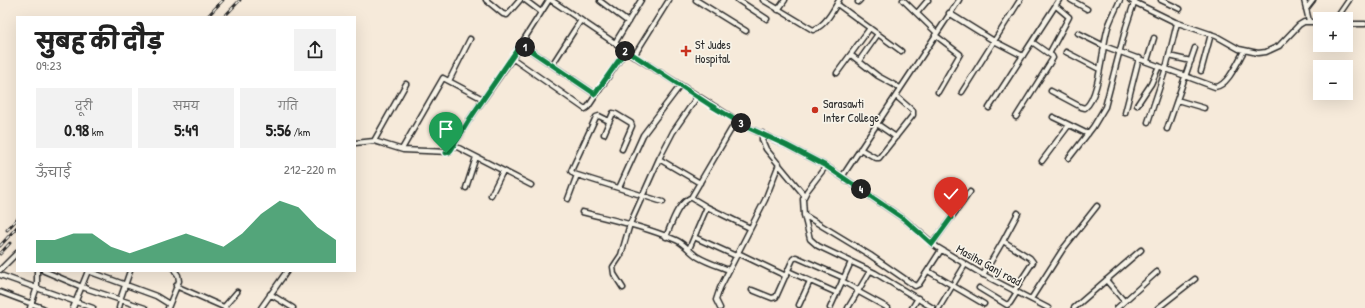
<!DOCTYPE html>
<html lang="hi">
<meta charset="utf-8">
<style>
:root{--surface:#fff;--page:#f2f2f2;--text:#222;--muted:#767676;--accent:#0b8043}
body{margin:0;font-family:"Patrick Hand","Playpen Sans Deva",sans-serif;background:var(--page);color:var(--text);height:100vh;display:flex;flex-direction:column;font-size:15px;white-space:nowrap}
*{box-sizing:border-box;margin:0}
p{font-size:13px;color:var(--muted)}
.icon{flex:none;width:22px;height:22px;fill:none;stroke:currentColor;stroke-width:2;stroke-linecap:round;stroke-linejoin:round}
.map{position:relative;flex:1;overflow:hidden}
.drawer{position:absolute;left:16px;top:16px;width:340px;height:256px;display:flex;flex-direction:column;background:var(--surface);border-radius:0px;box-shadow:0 4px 16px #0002}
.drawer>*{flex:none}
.fabs{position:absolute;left:1313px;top:12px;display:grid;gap:8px}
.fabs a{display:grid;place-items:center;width:40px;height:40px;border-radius:0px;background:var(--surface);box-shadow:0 4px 16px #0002;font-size:20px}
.pin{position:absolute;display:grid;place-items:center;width:34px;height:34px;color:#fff;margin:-41px -17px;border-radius:50% 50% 50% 0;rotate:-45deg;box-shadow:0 0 4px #0007}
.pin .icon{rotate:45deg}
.km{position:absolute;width:20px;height:20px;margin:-10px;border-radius:50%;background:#222;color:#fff;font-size:11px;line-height:20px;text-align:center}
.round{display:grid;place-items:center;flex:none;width:42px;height:42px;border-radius:0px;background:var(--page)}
.summary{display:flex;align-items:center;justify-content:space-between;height:68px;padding:0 20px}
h1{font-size:22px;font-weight:800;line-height:30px}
.figures{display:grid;grid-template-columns:repeat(3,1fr);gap:6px;height:68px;padding:4px 20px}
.figures div{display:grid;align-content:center;border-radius:0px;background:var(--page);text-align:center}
.figures b{font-size:17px;font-weight:800}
.figures small{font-size:11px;font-weight:400}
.figures p{font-size:11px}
.chart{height:112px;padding:8px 20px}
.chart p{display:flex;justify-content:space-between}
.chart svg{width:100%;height:72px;margin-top:4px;fill:var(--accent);opacity:.7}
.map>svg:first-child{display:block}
</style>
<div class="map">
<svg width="1365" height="308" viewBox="0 0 1365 308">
<rect width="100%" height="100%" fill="#f6eada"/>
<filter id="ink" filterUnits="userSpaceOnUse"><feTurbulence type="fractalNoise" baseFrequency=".025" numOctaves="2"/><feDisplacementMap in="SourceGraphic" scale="8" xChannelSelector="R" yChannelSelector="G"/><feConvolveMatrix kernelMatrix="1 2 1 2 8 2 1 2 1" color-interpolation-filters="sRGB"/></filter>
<g filter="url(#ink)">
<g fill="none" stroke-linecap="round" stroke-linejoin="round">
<g stroke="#2b2b2b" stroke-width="7">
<path id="minor" d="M486 0 503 14 507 15 520 0
M525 0 541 12
M551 0 634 56 669 0
M696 0 746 31
M738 0 767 19
M763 0 813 30C825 26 833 11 839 0
M903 0 937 33
M1071 0 1087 9
M1130 0 1175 22 1216 36 1239 49 1258 53 1266 52 1279 46 1299 25 1304 22H1320
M1161 0 1180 9
M1304 0 1309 21
M600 1 628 22
M858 2 860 0
M837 4 901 51
M1306 9 1313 0
M778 10 785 0
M917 13 928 0
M949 13 994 41 1023 56
M1336 19 1349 0
M1346 24H1365
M1078 33 1104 46 1215 87C1228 86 1238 61 1244 51
M935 35 960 54 938 92
M615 43 641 0
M521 44 595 94
M1066 52 1099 69
M1049 54 1069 17 1056 6
M851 55 878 76 900 88
M634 56 749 128 786 145 826 166 904 219 937 247 980 273 1048 308
M1169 56 1191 61
M512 58 585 109 588 107 626 50
M859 61 878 34
M1147 61 1154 38
M552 65 581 20
M1201 71 1211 34
M837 73 870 28
M449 81 470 39
M1051 91 1081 107 1085 108C1099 98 1102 50 1107 31 1109 21 1116 10 1120 0
M962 92 1020 0
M1177 100 1204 108
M1137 105 1151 84 1159 66
M989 108 1059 0
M1125 113 1139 58
M1016 117 1053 58 1052 56 1032 42
M1053 117 1088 134
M609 121 599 116 596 117 571 171 574 174 663 202
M736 121 692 196V198L707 207 750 228
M1148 122 1166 68 1177 23
M877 124 896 137
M1167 129 1195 48
M762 133V140L766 149 804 195
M604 134 613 113 616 114 631 123 632 126 622 149
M374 141 406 84
M355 143 374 141 403 150 449 152 469 120 509 63 549 0
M453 145 531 185
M402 149 443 78 483 99
M860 149 876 158H879L913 115V111L896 96
M1069 158 1093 127 1105 107 1126 27 1134 3
M659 159 700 183
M1042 161 1069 125
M826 166 807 191 803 199 804 215 810 239 818 246 875 273 933 308
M842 177 959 0
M466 188 476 157
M619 188 643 135 680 86
M491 195 503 171
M568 199 577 175
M582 212C613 220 646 227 676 240 685 244 690 252 698 257 708 263 719 266 729 270
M804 215 870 255 915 286 919 284 941 250
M666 237C672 223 677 203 692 197
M694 237 736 256
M1003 241 1030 258 1033 262 1014 291
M932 244 970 192
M689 249 707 207
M738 253 786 276
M0 270 17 253
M44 271 82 287 121 300
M88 271 156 296 169 304
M788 271 837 293
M928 271 984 304
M0 275 93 308
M983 275 1003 241 1018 213
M1106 280 1124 301
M842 281 858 290
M176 286 226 308
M623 288 614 274 613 267 621 255 630 224 659 159 673 132 697 97
M979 288 1007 305 1010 303 1017 292
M752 290 772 298 776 297 793 259 796 257 844 278
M857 291 888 308
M0 292 43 308
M270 294 293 308
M1031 299 1063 249 1097 206
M120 300 130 271
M799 305 810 281
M224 307 237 292
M30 308 37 287V271
M73 308 88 271
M119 308 121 300 145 308
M168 308 179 281 178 275 175 271
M261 308 287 271
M720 308 716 300 720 288 765 200 779 164
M830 308 851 262
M848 308 870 271
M912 308 918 298
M939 308 965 265
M1074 308 1141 250
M1117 308 1157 272
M1158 308 1195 279"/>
</g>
<use href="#minor" stroke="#f7f3e8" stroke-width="4"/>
<g stroke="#2b2b2b" stroke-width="3">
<path id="rail" d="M207 17 223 0
M224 17 240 0
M7 230 17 219
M0 246 17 227
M0 254 10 243"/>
</g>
<use href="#rail" stroke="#f7f3e8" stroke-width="1.5" stroke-dasharray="4.5" stroke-linecap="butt"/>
</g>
</g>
<g fill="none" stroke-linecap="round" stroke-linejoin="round" filter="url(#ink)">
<g stroke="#fff" stroke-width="8">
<path id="route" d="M446 153 449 152 451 150 469 120 521 44 595 94 626 50 710 105 749 128 786 145 826 166 904 219 932 244 951 218"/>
</g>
<use href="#route" stroke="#0b8043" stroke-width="5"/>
</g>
<g fill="#c8321e" stroke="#f7f3e8" stroke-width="1.5">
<path d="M684 45h4v4h4v4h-4v4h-4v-4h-4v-4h4z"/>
<circle cx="815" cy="110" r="4"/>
</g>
<g text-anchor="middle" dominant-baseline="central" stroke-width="3.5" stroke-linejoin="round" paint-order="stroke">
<g font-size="12" fill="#2b2b2b" stroke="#f7f3e8" text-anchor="start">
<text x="695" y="44">St Judes<tspan x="695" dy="14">Hospital</tspan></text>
<text x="823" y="103">Sarasawti<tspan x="823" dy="14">Inter College</tspan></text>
</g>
<g font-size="12" fill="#2b2b2b" stroke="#f7f3e8">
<text transform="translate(989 265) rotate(29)">Masiha Ganj road</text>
</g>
</g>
</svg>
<div class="fabs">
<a>+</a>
<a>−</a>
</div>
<div class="pin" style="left:446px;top:153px;background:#1e9e55"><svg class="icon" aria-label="arrive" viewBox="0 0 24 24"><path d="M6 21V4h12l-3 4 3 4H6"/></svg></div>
<div class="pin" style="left:951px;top:218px;background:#d93025"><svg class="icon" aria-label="check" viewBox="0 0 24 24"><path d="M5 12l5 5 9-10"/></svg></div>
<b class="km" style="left:525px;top:47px">1</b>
<b class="km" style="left:625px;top:51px">2</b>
<b class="km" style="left:741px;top:123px">3</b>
<b class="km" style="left:861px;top:189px">4</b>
<section class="drawer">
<div class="summary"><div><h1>सुबह की दौड़</h1><p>09:23</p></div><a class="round"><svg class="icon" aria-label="share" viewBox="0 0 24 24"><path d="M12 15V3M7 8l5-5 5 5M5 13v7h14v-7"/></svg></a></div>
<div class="figures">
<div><p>दूरी</p><b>0.98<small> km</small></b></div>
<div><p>समय</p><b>5:49</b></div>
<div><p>गति</p><b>5:56<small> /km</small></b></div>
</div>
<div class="chart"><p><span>ऊँचाई</span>212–220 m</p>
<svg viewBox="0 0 160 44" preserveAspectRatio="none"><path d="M0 44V30L10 30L20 26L30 26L40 34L50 38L60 34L70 30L80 26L90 30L100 34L110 26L120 14L130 6L140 10L150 22L160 30V44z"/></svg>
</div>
</section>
</div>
